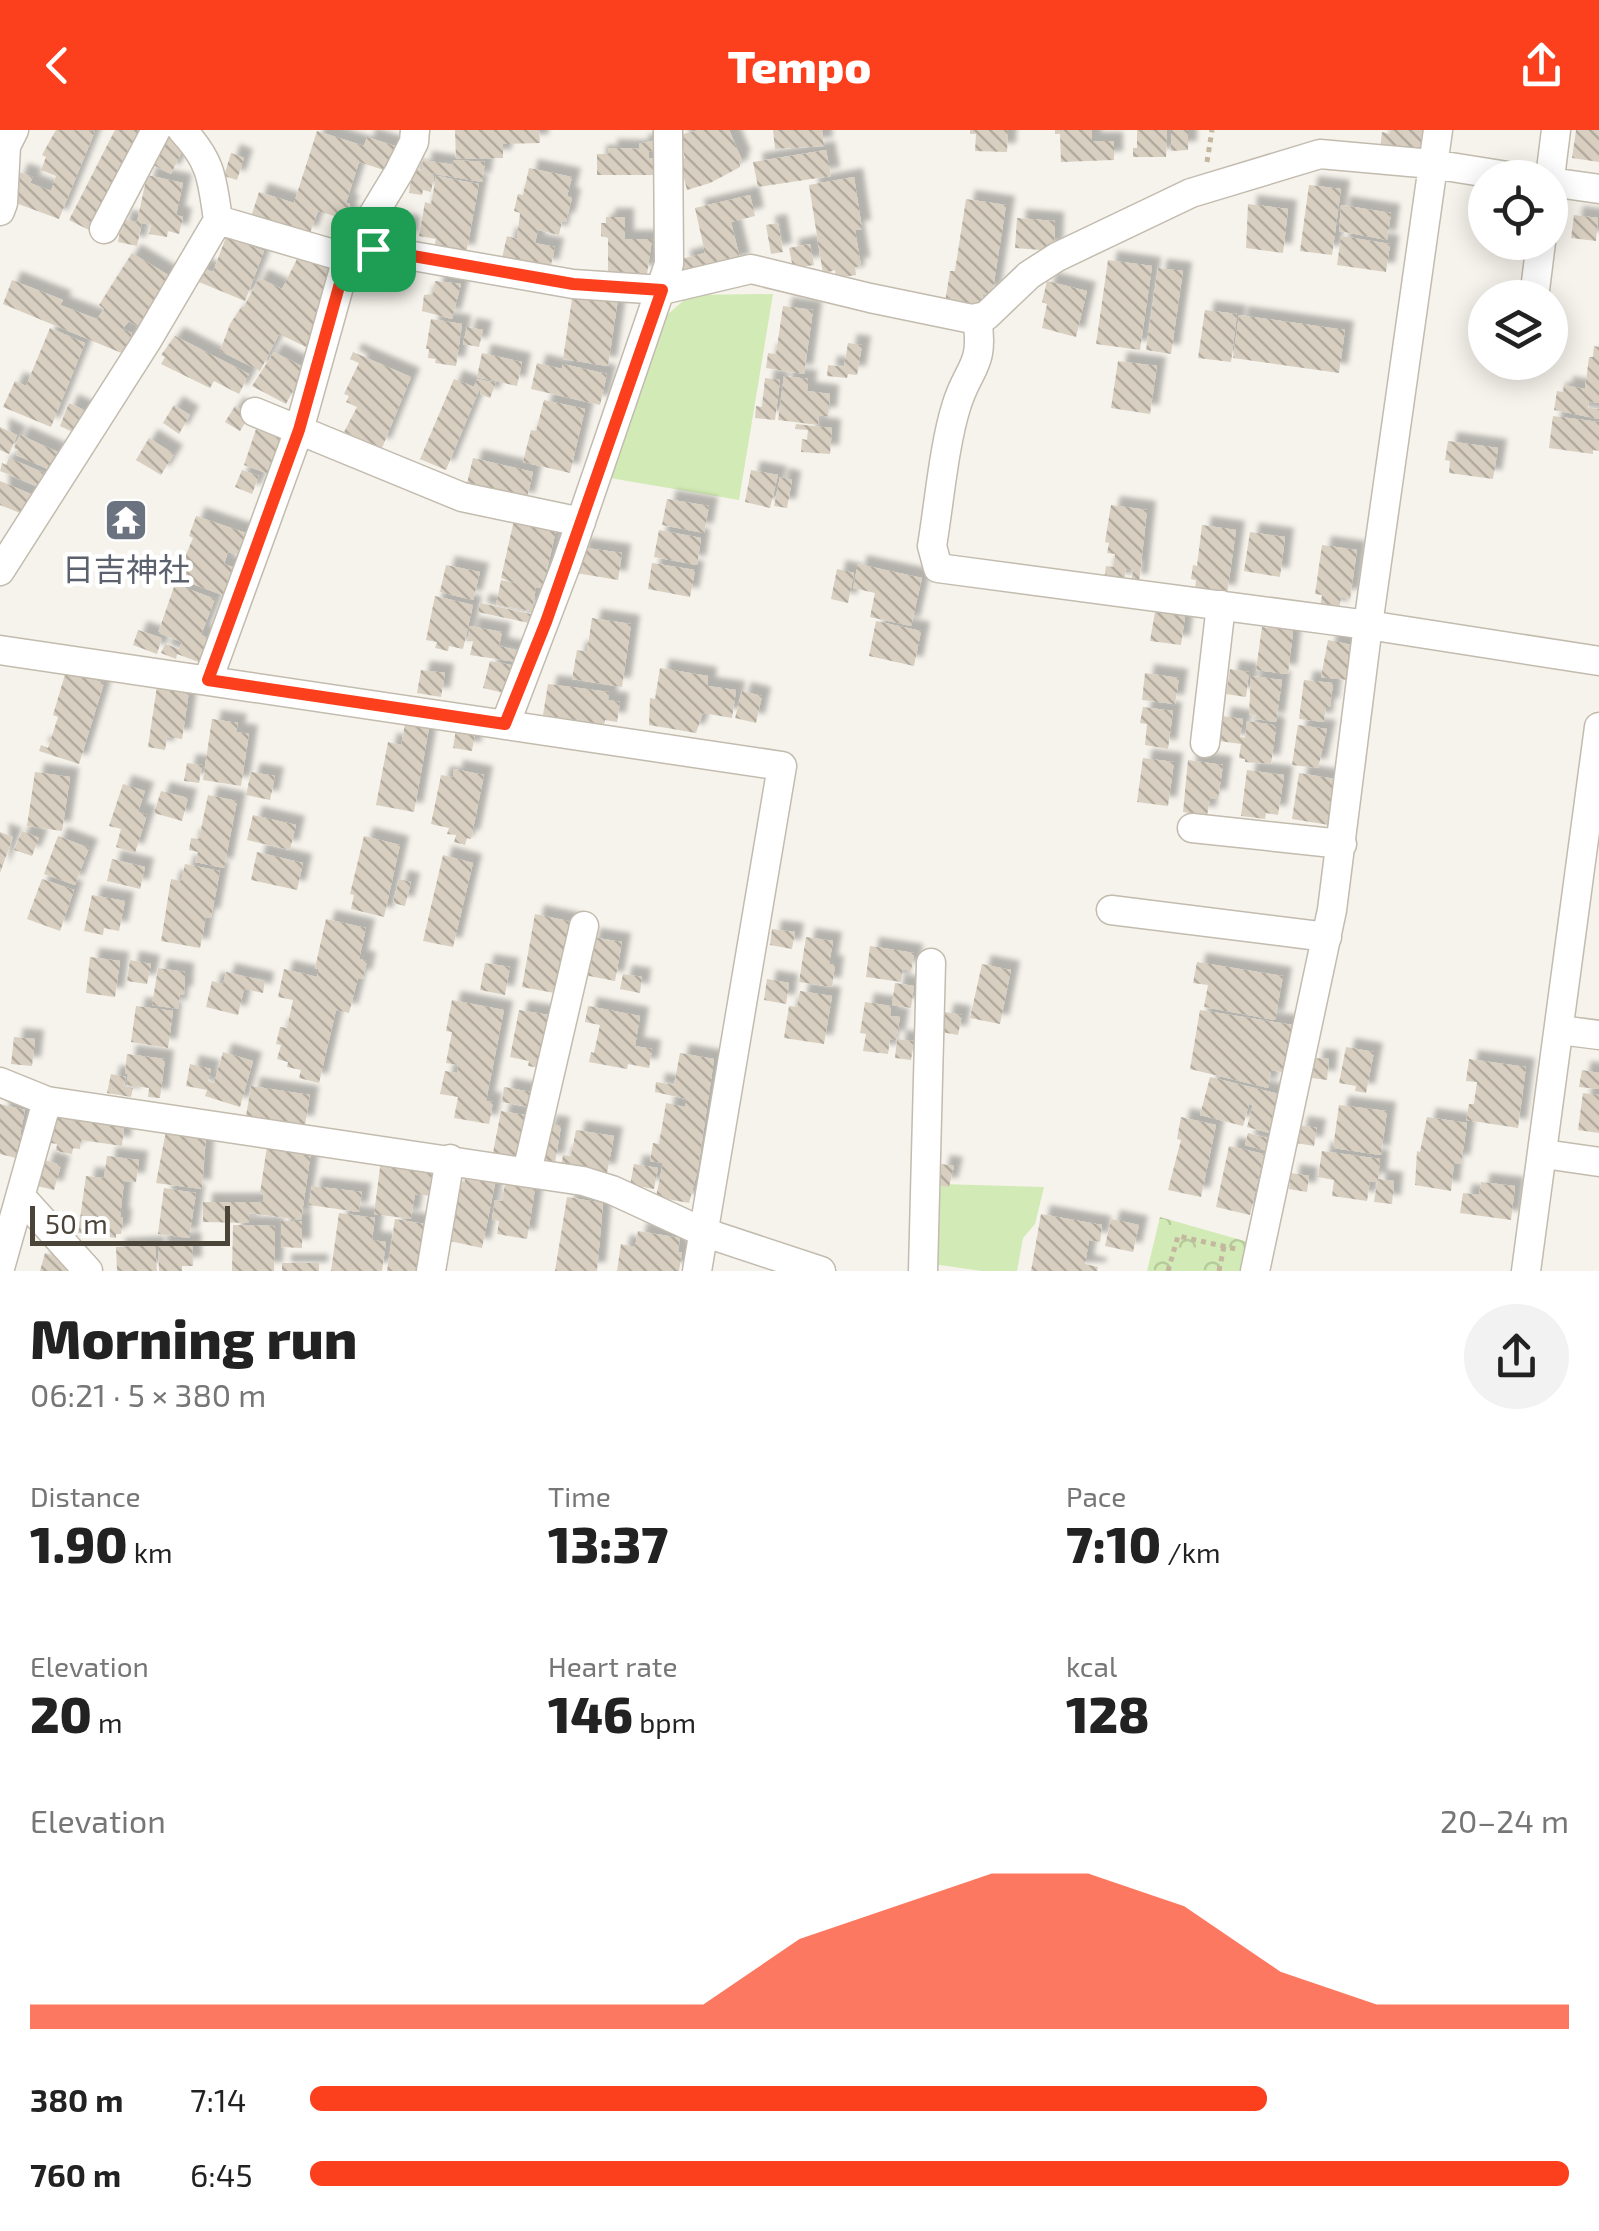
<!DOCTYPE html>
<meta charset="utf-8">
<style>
:root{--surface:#fff;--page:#f2f2f2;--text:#222;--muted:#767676;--accent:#fc3f1d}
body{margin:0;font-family:"Exo 2","Noto Sans JP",sans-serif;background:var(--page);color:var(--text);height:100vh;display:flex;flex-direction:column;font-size:38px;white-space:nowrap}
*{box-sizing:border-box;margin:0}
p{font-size:32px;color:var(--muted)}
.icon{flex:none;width:55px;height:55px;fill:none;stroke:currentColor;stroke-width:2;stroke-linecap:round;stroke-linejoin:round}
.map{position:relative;height:1141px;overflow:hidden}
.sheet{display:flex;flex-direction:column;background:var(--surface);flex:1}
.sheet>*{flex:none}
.controls{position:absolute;left:1468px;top:30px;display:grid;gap:20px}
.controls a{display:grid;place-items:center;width:100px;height:100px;border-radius:50%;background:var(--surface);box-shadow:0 5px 25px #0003;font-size:50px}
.scale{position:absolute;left:30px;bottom:25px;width:200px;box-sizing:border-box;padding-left:10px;border:5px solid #4b4439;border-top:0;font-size:28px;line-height:35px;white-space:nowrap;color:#4b4439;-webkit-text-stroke:8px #fff;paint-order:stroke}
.pin{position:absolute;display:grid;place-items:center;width:85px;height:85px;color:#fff;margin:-42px;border-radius:20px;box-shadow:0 5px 15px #0006}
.round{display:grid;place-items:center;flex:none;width:105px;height:105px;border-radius:52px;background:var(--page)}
.summary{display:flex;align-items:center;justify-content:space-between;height:170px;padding:0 30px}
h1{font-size:55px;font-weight:800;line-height:75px}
.metrics{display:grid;grid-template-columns:repeat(3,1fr);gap:15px;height:170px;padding:10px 30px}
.metrics div{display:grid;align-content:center}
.metrics b{font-size:50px;font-weight:800}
.metrics small{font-size:28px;font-weight:400}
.metrics p{font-size:28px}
.chart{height:280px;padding:20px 30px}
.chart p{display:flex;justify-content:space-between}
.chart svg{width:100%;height:180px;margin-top:10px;fill:var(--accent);opacity:.7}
ul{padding:0 30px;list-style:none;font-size:32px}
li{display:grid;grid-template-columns:160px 120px 1fr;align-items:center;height:75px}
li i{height:25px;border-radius:12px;background:var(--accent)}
header{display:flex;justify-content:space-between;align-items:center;height:130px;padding:0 30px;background:var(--accent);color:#fff;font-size:45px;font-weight:800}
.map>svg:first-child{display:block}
</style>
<header><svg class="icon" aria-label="back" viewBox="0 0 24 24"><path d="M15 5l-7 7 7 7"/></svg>Tempo<svg class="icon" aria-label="share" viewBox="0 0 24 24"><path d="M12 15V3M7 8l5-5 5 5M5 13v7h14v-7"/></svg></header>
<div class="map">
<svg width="1599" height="1141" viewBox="0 0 1599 1141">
<defs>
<pattern id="park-crowns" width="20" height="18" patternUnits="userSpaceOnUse" patternTransform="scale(2.5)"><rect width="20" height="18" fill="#d2eab5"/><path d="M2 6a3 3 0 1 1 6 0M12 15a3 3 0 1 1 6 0" fill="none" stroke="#b6ca9c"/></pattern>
<pattern id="building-back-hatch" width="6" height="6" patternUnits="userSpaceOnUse" patternTransform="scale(2.5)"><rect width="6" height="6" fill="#d8cfc1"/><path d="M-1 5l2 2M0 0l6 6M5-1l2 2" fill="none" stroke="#b1aa9e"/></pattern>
<filter id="shadow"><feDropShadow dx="9" dy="-9" stdDeviation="2.5" flood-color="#0004"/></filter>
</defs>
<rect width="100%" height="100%" fill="#f6f3ec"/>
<path fill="#d2eab5" d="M773 164 739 370 604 347 660 191 690 165Z
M941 1054 1044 1057 1035 1094 1023 1108 1017 1141H982L933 1134Z"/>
<path fill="url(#park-crowns)" d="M1160 1087 1248 1112 1241 1141H1147Z"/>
<path fill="url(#building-back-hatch)" filter="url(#shadow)" d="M56 0 95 1 59 89 13 72 11 63 19 42 33 47 30 53 51 61 56 46 41 40 46 27 42 25Z
M115 0H145L93 102 69 90Z
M455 0H539L540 13 503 14V28L456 29Z
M699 0H729L742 30 739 31 740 37 710 53 687 60 679 29 685 28 679 5Z
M773 0H822L824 16 775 19Z
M970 0H1008L1007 22 975 21 976 4H970Z
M1055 0H1092V11H1114V30L1061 32 1060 4H1055Z
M1137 0H1167L1166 27H1133V18H1137Z
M1171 0H1188V20L1171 21Z
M1391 0H1427L1424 21 1380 20 1382 2 1390 4Z
M1576 0H1599V32L1572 28Z
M317 1 364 16 367 7 395 16 387 41 359 32 346 73 350 74 346 85 354 88 348 106 340 103 344 89 318 81 309 106 251 87 259 62 294 73Z
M164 4 185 15 171 44 149 33Z
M656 10 658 20 649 22V28H658V45H597V24H609L608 18 640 19 639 14Z
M826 20 831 46 758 57 753 32Z
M231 23 244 28 237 50 224 46Z
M423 30 453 35 454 30 485 32 482 52 431 43 434 45 431 62 423 60 422 65 409 63 412 38 422 40Z
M529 38 572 47 567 66 572 68 566 92 562 91 559 105 538 100 535 113 555 117 550 139 502 128 507 106 517 109 520 83 514 81 518 64 523 65Z
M147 45 183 53 176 85 183 87 179 104 168 101 167 107 149 104 151 95 142 93 137 116 118 112 122 89 137 92Z
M436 46 479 54 466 124 434 118 436 109 419 106 425 72 431 74Z
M854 47 862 99 855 100 861 136 855 137 856 145 836 148 835 140 823 144 809 55Z
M1309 55 1341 59 1332 125 1300 121Z
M750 65 755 86 731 92 741 133 684 145 681 129 705 123 695 78Z
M966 69 1006 75 992 165 983 164 980 178 945 172 950 141H955Z
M1248 74 1288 79 1283 123 1246 118Z
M1341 75 1391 83 1387 110 1339 101Z
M1574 85 1598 88 1596 111 1571 108Z
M606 87H625V109H652L647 144 608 143V108L601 106V93H606Z
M1017 88 1055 91 1054 121 1015 118Z
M392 91 411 95 409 111 388 107Z
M778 93 783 122 771 124 766 95Z
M1341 106 1390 114 1386 142 1337 135Z
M226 107 264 121 245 171 194 150 199 137 213 142Z
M810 114 814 135 793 138 789 118Z
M132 123 173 148 141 199 129 191 122 199 132 203 124 224 3 174 12 150 63 170 60 175 97 189 104 179 99 175Z
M299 125 334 142 325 181 306 217 279 204 260 241 220 221 230 194 242 176 244 177 259 148 282 159Z
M1108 130 1152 136 1140 220 1096 214Z
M1158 138 1183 141 1171 224 1146 220Z
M435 151 461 154 452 189 422 181 424 165 433 164Z
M1047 151 1087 161 1076 207 1042 198 1047 174 1042 172Z
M573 162 618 169 608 236 563 229Z
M783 176 813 180 804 244 766 238 768 223 776 224Z
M1205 180 1237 184 1231 232 1198 228Z
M1239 185 1345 200 1339 243 1233 228Z
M431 189 462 194 456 236 435 233 436 229 428 228 429 219H426Z
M467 197 483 200 479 217 463 214Z
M50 198 85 213 51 297 3 277 15 251 26 256Z
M175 206 249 244 239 264 214 251 210 258 161 234 165 227 161 225Z
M848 213 862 215 857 245 848 244 847 248 827 246 828 235 844 237Z
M1594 216 1599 217V273L1589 272 1588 278 1599 279V289L1554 280 1557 261 1563 262 1564 255 1585 259 1589 227H1593Z
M274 222 305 238 286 274 252 256Z
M353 222 411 247 382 318 344 302 357 277 346 272 349 266 344 264 359 233 350 229Z
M482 223 522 232 517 256 477 247Z
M1118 231 1157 236 1150 284 1111 278Z
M537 233 562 239 563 234 607 244 600 275 531 259Z
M784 246 808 249 807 261 830 264 828 286H819L818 295 778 290Z
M765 248 780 250 775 290 755 288 756 276 762 277Z
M454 249 474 257 477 249 496 253 490 268 480 264V258L446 340 420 329Z
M544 270 585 279 570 343 523 332 531 300 536 301Z
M69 273 89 282 79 305 60 296Z
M174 275 190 285 179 304 163 293Z
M235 276 250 285 240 301 225 292Z
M1553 286 1599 292V321L1593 320V324L1549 318Z
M796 294 832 298 830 324 801 322 802 309 807 310 808 300 795 299Z
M0 297 17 305 9 324 0 320Z
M256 299 282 308 269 344 244 335Z
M20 305 58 322 50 340 16 325 18 320 14 318Z
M149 308 174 324 161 345 136 330Z
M1448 311 1498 318 1493 349 1449 343 1450 331 1445 330Z
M9 328 44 343 39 357 0 341 2 333 6 335Z
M473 328 533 342 526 372 466 358Z
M242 340 259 346 252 364 235 357Z
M751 340 778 345 770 378 745 372Z
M780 347 792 350 787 378 774 376Z
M0 351 33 365 25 385 0 375Z
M667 369 709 376 704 403 662 395Z
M1111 375 1147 380 1139 453 1131 452 1133 440 1126 439 1124 453 1104 450 1106 436 1113 437 1115 424 1107 423 1109 413 1105 412Z
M196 386 246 403 238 425 228 422 224 434 238 439 228 467 176 448 193 408 189 406Z
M514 390 556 400 543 458 536 457 532 481 496 475 501 450 518 454 501 448Z
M1202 395 1236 400 1227 464 1195 460 1196 450 1191 449 1193 435 1197 436Z
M659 400 701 408 697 435 654 427Z
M1250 402 1285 407 1280 447 1244 441Z
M1322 415 1357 420 1350 469 1341 467 1339 480 1320 477 1322 465 1315 464Z
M580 417 622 423 618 450 576 443Z
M652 433 695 440 690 467 648 459Z
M858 434 922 448 911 496 870 487 875 463 853 458Z
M446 435 480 442 473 470 440 462Z
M837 439 854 443 848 473 831 469Z
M175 454 215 469 201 505 213 509 204 534 177 524 176 529 161 523 165 514 179 519 182 512 158 503Z
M435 466 473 475 463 519 449 516 448 521 435 518 437 512 426 510Z
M480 473 531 484 529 493 478 482Z
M1155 482 1185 486 1181 515 1150 511Z
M592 488 631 494 622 557 572 549 577 520 587 522Z
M876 491 921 501 914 536 869 526Z
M470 496 502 502 499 516 519 521 517 532 470 525 473 511H467Z
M1262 497 1293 501 1288 544 1256 540Z
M138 500 162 508 157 524 133 515Z
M1328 510 1352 515 1348 550 1321 547Z
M490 531 511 535 504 563 483 558Z
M660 538 708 546 707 556 736 560 732 588 703 583 696 603 649 595 650 568 655 569Z
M1230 539 1249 542 1246 567 1226 564Z
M421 540 445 543 441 567 417 563Z
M66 541 104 553 79 634 39 621 41 615 48 618 58 587 53 585Z
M1145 543 1179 548 1175 574 1142 570Z
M1251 546 1282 550 1276 592 1255 589 1256 585 1249 584Z
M1304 550 1333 553 1330 577H1326L1324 592 1299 589Z
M548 554 609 562 608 570 620 572 617 592 605 590 604 595 543 585Z
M157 556 189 561 182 609 167 607 165 620 148 617Z
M742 561 762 566 756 593 735 588Z
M1143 577 1173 581 1168 619 1145 615 1147 594 1140 593Z
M1222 586 1243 589 1240 607 1245 608 1247 591 1273 595 1276 598 1271 634 1245 632V629L1239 628 1241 614 1219 611Z
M212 589 238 593 236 602 249 604 241 656 203 650Z
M405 594 429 598 414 682 376 675 388 612 401 615Z
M1298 595 1327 599 1318 638 1292 635Z
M456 599 475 603 472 621 453 618Z
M1143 628 1174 632 1168 676 1137 672Z
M1188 630 1223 635 1218 669 1210 668 1207 686 1183 682Z
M187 633 202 635 199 653 184 651Z
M454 639 484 645 471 709 467 708 465 715 454 712 456 705 447 704 449 698 431 694 441 645 453 647Z
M1247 640 1284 645 1278 685 1266 683 1265 689 1241 686Z
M35 642 70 647 62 701 27 696Z
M251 642 275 646 270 670 246 665Z
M1299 643 1335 649 1329 695 1292 689Z
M123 654 145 661 138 682 147 685 135 723 116 717 121 699 109 696Z
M161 661 188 668 182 691 154 683Z
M208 665 237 671 224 738 195 732 198 722 189 720 191 708 199 709Z
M253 685 296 695 290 720 247 710Z
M22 701 39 708 32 726 14 720Z
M0 702 13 707 0 743Z
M58 706 89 718 75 755 44 744Z
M364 706 400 715 384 787 351 779 354 765 350 764Z
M257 722 303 733 297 760 251 750Z
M443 725 473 733 453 817 423 811Z
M112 729 145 737 140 759 107 751Z
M185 734 220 741 211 788 206 787 200 818 161 811 171 749 181 751Z
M42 749 74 760 60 801 27 789Z
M399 749 411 752 405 776 393 773Z
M92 765 125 771 119 801 104 798 103 805 84 801Z
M535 784 573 792 560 864 522 857Z
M326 789 366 798 359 829 367 831 363 849 358 848 349 883 336 880 319 953 299 948 301 940 287 937 288 932 277 929 281 915 276 914 280 897 287 898 293 870 278 867 284 839 317 847 319 839 315 838Z
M772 799 795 802 792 819 770 815Z
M591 807 622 812 615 851 584 845Z
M806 807 833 811 829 834 835 835 832 857 799 852Z
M870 816 914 823 911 841 903 839 901 852 866 847Z
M90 827 120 831 115 867 86 863Z
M130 830 151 834 147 854 127 851Z
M1197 832 1283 846 1275 890 1204 877 1208 855 1193 853Z
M485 833 510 837 505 865 480 860Z
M982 834 1011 840 1000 894 970 888Z
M158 838 185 842 184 865H180L178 879 152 875Z
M226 842 265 851 263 863 244 859 238 885 206 877 212 851 223 854Z
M623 844 642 847 640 863 620 859Z
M767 849 789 853 786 874 764 870Z
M895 853 914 856 911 878 892 875Z
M800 861 832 866 824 914 784 908 789 876 797 877Z
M452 870 504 880 486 971 493 972 489 994 454 988 458 967 440 964 445 941 457 943 458 935 446 933 452 902 446 901Z
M865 872 891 876 890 886 900 887 896 910 890 909 888 924 863 921 866 904 860 903Z
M136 876 173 881 168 918 131 912Z
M588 876 640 886 635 916 652 919 649 938 628 934 627 939 589 932 591 922 594 923 600 895 585 892Z
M519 880 549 885 540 938 528 936 529 931 510 927Z
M1200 880 1293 895 1285 943 1271 940 1268 958 1190 939Z
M945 882 962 885 958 905 941 902Z
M14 907 35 909 32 936 11 934Z
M897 909 914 911 911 930 895 928Z
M1346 917 1374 922 1366 963 1355 961 1356 956 1339 953Z
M223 922 253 931 240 977 205 966 207 960 186 956 190 934 211 939 208 951 214 953Z
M680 923 714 929 698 1039 689 1073 656 1067 663 1033 650 1031 653 1013 659 1014 666 973 685 977 687 969 655 962 656 952 674 955Z
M127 924 165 929 160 968 148 967 149 958 127 955 128 944 125 943Z
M1314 928 1329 929 1327 950 1312 948Z
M1469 929 1526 937 1518 998 1466 990 1469 974H1474L1477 952 1466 951Z
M1582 940 1599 943V959L1579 957Z
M111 944 126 947 124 956 133 958 131 967 107 963Z
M1210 947 1283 965 1273 1004 1247 997 1253 975 1249 974 1243 996 1200 985Z
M251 956 310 965 305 995 246 986Z
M504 957 531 962 529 977 502 972Z
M1583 963 1599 965V1003L1578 1000Z
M0 974 25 980 20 1005 25 1006 20 1029 0 1024Z
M1339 975 1387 981 1381 1025 1333 1018Z
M501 981 525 985 517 1027 493 1023Z
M53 986 124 995 122 1016 81 1010 80 1019 73 1018 72 1024 56 1021 57 1014 50 1013Z
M1181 987 1216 995 1201 1067 1168 1060 1181 1010 1177 1009Z
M1427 987 1467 993 1461 1034 1454 1033 1451 1061 1415 1055 1417 1021 1420 1022Z
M547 994 561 996 555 1033 540 1031Z
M1299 995 1317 998 1314 1016 1296 1013Z
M576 1000 614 1006 607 1043 561 1037 563 1025 571 1026Z
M166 1001 206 1006 202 1059 156 1053Z
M1248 1003 1270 1009 1267 1021 1245 1015Z
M267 1016 311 1022 301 1090 249 1083V1093L203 1092V1072H263L264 1064 260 1063Z
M1229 1016 1264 1024 1250 1085 1216 1077Z
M1322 1021 1380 1029 1378 1049 1394 1051 1392 1074 1374 1072 1377 1052 1370 1051 1367 1071 1332 1066 1334 1050 1318 1047Z
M107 1026 139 1030 136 1052 124 1051 120 1087 123 1088 121 1104H116V1108L78 1103 86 1046 104 1048Z
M45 1030 61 1035 54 1060 37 1056Z
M381 1030 435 1041 432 1066 415 1064 411 1089 374 1084Z
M634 1034 658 1038 654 1059 630 1055Z
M941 1034 954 1036 949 1057 937 1055Z
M466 1043 496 1049 482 1118 445 1110 458 1050 465 1052Z
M1291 1043 1309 1046 1307 1062 1289 1059Z
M1481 1052 1515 1056 1511 1090 1460 1083 1463 1063 1479 1065Z
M505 1054 535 1059 527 1109 497 1104 499 1091 492 1089 495 1070 502 1071Z
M312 1056 362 1062 359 1082 309 1075Z
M164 1058 196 1063 189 1108 158 1104Z
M567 1067 603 1073 597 1141H555Z
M339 1083 375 1088 372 1110 386 1112 382 1141H331Z
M1041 1084 1102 1095 1100 1112 1089 1110 1085 1134 1098 1137 1097 1141H1031Z
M395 1089 425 1094 417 1141H387Z
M1111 1089 1139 1095 1133 1122 1105 1116Z
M281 1091H302V1118L281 1117Z
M233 1095 275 1096 274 1141H232Z
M638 1101 680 1108 678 1122H682L679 1141H617L621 1114 635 1117Z
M192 1111 193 1136H182V1141H159L158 1112Z
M155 1115 157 1141H117L116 1117Z
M45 1123 73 1132 71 1141H40Z
M282 1133H319V1141H282Z"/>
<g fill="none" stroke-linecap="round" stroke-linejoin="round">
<g stroke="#c2bbae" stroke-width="31">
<path id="street" d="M182 0C212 32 212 49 218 90L347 128 373 119 573 154 662 160 751 139 870 168 972 189 986 186 1029 145 1057 127 1191 63 1320 24 1432 34 1520 48
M1550 48 1556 0
M1550 52 1599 59
M0 81 3 73 6 16 14 0
M104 99 156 0
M1534 168 1541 112
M977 188C985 238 968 236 956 277 944 316 939 374 932 416L938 438 1368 495 1599 531
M255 282 462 367 581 392
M0 441 148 209 218 90
M0 520 782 636 697 1141
M208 550 299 300 347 128 399 42 414 12 415 0
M505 595 566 435 669 134 668 0
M1205 613 1221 475
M1192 698 1342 714
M1111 780 1327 807
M1560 900 1599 905
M0 952 47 971 583 1051 612 1060 703 1102 821 1141
M1544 1024 1599 1032
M527 1042 584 796
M22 1068 88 1141
M0 1138 47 971
M431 1141 450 1029
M923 1141 931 833
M1255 1141 1332 780 1368 495 1438 0
M1526 1141 1599 597"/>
</g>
<path stroke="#c4b79f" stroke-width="5" stroke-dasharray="5 5" stroke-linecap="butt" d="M1207 32 1212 0
M1168 1141 1178 1106 1236 1119
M1219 1141 1224 1116"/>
<use href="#street" stroke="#fff" stroke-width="28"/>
</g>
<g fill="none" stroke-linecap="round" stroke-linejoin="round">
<g stroke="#fff" stroke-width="20">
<path id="route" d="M373 119 573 154 662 160 546 492 505 594 208 550 299 300 347 128Z"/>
</g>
<use href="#route" stroke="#fc3f1d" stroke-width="12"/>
</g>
<defs>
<g id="temple-square" transform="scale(2.25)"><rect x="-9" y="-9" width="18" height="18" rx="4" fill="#6b7280" stroke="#fff"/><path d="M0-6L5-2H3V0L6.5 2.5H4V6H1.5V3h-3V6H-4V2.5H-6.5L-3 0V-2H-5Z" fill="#fff"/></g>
</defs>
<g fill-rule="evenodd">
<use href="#temple-square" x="126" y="390"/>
</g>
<g text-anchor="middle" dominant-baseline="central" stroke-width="9" stroke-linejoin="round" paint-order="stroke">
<g font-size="32" fill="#5b616d" stroke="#fff">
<text x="126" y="438">日吉神社</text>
</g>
</g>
</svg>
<div class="controls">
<a><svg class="icon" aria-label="locate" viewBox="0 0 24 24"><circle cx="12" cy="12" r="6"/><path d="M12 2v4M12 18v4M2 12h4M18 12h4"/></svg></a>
<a><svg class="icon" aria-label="layers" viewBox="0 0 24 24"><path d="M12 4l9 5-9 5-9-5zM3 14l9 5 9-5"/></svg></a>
</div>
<div class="scale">50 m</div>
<div class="pin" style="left:373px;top:119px;background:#1e9e55"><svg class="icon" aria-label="arrive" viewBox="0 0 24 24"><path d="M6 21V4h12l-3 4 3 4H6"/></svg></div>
</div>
<section class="sheet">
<div class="summary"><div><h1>Morning run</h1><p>06:21 · 5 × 380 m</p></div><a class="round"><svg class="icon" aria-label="share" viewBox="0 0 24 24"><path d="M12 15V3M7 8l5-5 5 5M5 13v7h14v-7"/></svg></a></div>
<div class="metrics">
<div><p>Distance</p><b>1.90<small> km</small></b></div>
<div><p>Time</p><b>13:37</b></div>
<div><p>Pace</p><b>7:10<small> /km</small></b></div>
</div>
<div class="metrics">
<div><p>Elevation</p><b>20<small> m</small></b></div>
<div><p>Heart rate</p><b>146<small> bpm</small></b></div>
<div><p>kcal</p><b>128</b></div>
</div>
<div class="chart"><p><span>Elevation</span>20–24 m</p>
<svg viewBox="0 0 160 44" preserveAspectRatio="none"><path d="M0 44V38L10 38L20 38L30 38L40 38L50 38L60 38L70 38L80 22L90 14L100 6L110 6L120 14L130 30L140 38L150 38L160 38V44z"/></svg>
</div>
<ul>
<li><b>380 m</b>7:14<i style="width:76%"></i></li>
<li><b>760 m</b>6:45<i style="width:100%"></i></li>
</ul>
</section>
